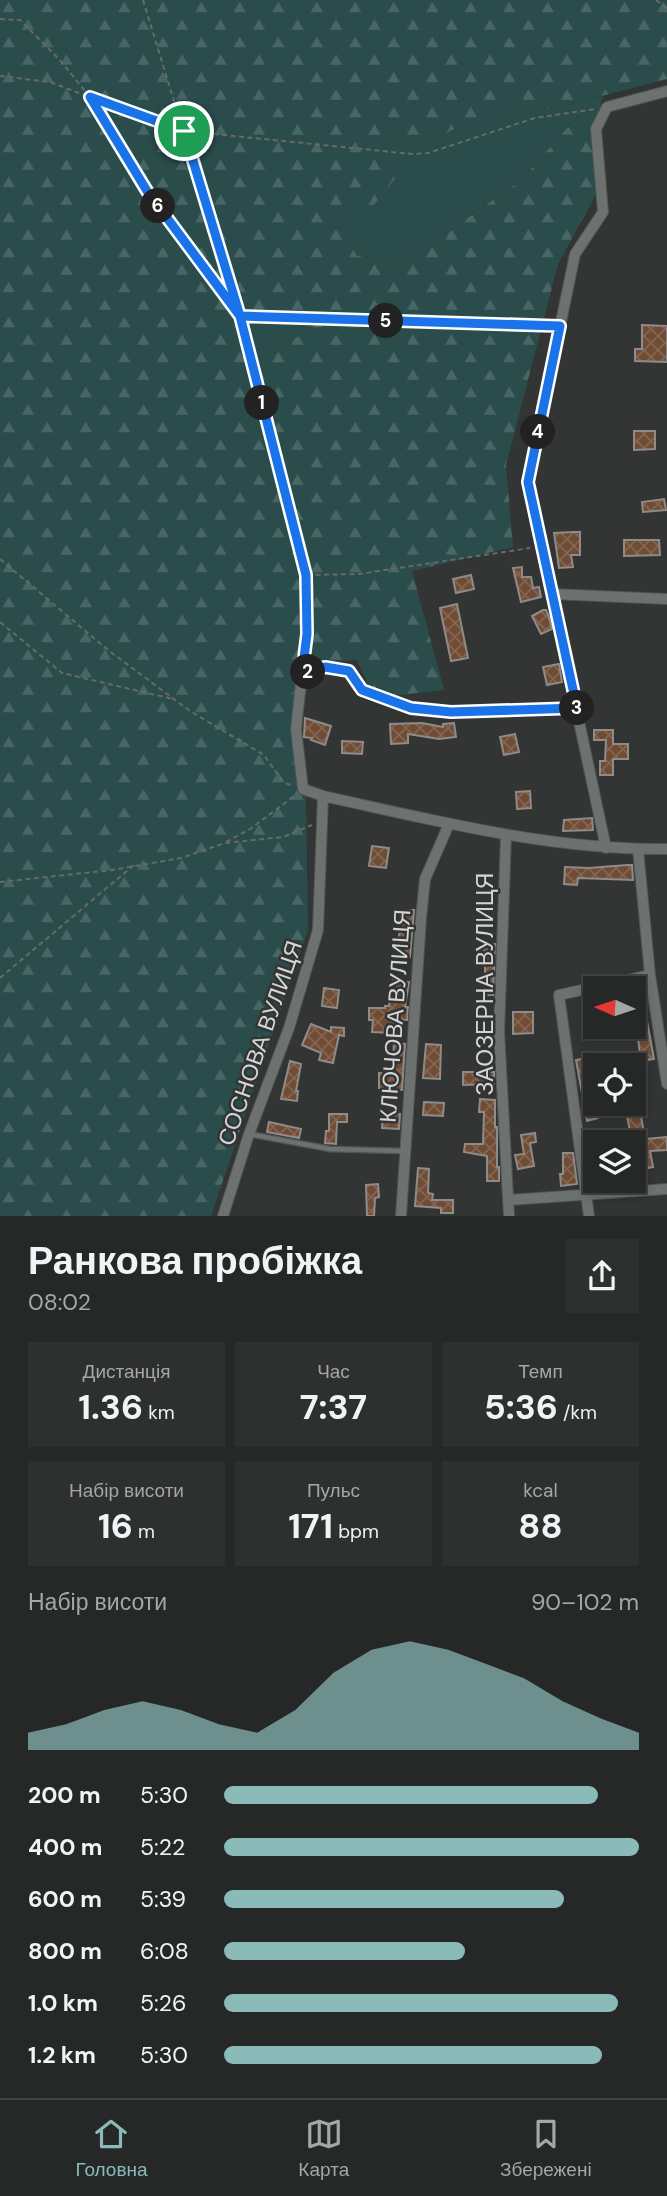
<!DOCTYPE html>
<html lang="uk">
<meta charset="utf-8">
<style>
:root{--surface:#262827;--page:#2e302f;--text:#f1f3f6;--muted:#a4a6a7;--line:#424444;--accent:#8bbbb9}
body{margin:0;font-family:"DM Sans",sans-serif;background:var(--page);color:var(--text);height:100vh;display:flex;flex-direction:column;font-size:26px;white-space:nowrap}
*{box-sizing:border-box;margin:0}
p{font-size:23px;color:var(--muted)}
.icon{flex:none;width:38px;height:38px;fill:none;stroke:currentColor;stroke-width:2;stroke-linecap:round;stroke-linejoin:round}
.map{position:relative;height:1216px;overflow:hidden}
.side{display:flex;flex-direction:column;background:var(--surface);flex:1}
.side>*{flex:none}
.needle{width:46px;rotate:273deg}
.fabs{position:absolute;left:583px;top:976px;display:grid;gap:14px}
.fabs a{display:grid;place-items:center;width:63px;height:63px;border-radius:0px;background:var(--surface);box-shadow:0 4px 10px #0003,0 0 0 2px var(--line);font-size:35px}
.pin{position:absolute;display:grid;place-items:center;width:60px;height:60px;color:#fff;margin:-30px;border:4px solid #fff;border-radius:50%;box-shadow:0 2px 7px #0007}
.km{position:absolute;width:35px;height:35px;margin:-18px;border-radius:50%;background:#222;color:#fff;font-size:19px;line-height:35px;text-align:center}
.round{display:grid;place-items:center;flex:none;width:74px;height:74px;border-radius:0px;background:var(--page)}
.head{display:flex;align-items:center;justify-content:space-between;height:119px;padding:0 28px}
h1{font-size:38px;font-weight:700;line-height:52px}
.metrics{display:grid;grid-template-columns:repeat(3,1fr);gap:10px;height:119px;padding:7px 28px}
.metrics div{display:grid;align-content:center;border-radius:0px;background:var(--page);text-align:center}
.metrics b{font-size:35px;font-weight:700}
.metrics small{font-size:19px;font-weight:400}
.metrics p{font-size:19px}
.chart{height:196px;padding:14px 28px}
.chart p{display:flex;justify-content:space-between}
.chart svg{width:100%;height:126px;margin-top:7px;fill:var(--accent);opacity:.7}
ul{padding:0 28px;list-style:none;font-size:23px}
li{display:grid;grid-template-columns:112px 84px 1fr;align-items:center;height:52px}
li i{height:18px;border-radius:9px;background:var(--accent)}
.tab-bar{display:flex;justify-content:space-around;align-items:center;height:98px;border-top:2px solid var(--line);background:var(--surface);font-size:19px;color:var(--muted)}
.tab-bar a{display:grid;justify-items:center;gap:4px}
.tab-bar .current{color:var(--accent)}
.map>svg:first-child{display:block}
</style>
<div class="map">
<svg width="667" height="1216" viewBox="0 0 667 1216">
<defs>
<pattern id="forest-firs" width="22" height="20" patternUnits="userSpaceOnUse" patternTransform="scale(1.75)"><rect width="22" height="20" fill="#2a4d4c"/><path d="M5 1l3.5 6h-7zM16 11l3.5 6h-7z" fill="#486665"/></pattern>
<pattern id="building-cross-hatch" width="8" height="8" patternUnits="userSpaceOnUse" patternTransform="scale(1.75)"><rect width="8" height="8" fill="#704c34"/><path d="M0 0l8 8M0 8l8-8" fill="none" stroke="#846551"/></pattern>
</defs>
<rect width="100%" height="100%" fill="#323534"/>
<path fill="#2a4d4c" d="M603 96 591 140 570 125 521 180 412 258 357 256C350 246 339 220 347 209 353 202 388 182 398 175L375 156 384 141 435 138 513 103 551 109Z
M245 320 317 323 254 366Z"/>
<path fill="url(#forest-firs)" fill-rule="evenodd" d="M0 0H667V79L551 109 513 103 435 138 384 141 376 156 398 175 372 207 347 210 344 219 361 233 352 248 357 256 412 258 521 180 570 125 591 140 596 194 558 264 506 465 513 547 412 571 444 690 374 698 357 660 296 664 306 802 308 930 211 1216H0ZM246 320 315 323 316 324 254 366Z"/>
<path fill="url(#building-cross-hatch)" stroke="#8e8b89" stroke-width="2" d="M642 325 667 326V362L635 361V349H642Z
M634 431H655V449L634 450Z
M664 499 666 510 643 512 642 502Z
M573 532H580V555H571L573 567 559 568 554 533Z
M624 540H659L660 555 624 556Z
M522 567V577H531L533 588 539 587 541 597 521 602 513 568Z
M471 575 474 589 456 593 453 579Z
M457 604 468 658 451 661 440 608Z
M543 610H546L549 617 552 629 541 634 532 616Z
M559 664 562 682 547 685 543 667Z
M305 718 331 726 325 745 311 740 312 738 304 737Z
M422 723 443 727V724L454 723 456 737 439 739 408 734V743L391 744 390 724Z
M594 730H613V744H628V759H613V775H600V761H605L606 740H594Z
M515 734 519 752 504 755 500 737Z
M342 741 363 742 362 754 342 753Z
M530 791 531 808 517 809 516 792Z
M592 818 593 830 563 831 564 820Z
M372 846 389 848 386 868 369 866Z
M627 865H632L633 880 578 878 577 885 564 884 565 867 589 868Z
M402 910H414L410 957 397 955Z
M484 944H495L493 995H486Z
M393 980 409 982 405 1007H408L407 1020 393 1019 392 1033 372 1032 373 1020H369V1008H385V1006H389Z
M324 988 339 990 337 1008 322 1006Z
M640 1000 644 1016H646L654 1059 641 1061 638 1039 634 1040 631 1027H634V1002Z
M513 1012H533V1033L513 1034Z
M311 1024 331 1032V1027L344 1028V1036L339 1035 333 1063 319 1060 321 1053 302 1045Z
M394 1043 405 1044 402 1090 379 1088V1073L392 1074Z
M426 1044 441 1045 440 1079 423 1078Z
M587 1058 598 1118 587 1121 576 1060Z
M290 1061 301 1064 296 1091H298L297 1101 281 1099Z
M463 1072H494V1084L463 1085Z
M480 1099 495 1100V1127H497V1167H499V1181H487V1156L464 1152 465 1144H483L484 1112H479Z
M424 1102 444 1103 443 1116 423 1115Z
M639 1105 645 1139 667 1137V1150L650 1151 653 1167 639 1170 625 1108Z
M383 1113 400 1114 399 1129 382 1128Z
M329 1114H347V1122H337L336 1144 325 1143 326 1131H329Z
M269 1122 301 1129 299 1138 267 1132Z
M535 1133 536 1142 530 1143 534 1166 518 1169 515 1155 524 1154 521 1135Z
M563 1153H573L577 1184 561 1186 560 1174H563Z
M418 1168 429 1169 428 1193 433 1194 432 1200H453V1213H441V1208L415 1206Z
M378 1184 379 1197 375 1198 374 1216H367L366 1185Z"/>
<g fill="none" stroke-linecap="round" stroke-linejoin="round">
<g stroke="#515454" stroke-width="7">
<path id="lane" d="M249 1134 330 1149 403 1151"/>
</g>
<g stroke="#515454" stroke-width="12">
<path id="street" d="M552 594 667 599
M577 708 451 712 411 707 362 690 349 671 325 667 302 674 296 729 303 789 323 796C437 821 550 850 667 849
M506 836 499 1031 509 1216
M606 848 528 482 575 254 603 212 596 129 607 107 667 91
M638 849 650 975 667 1084
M509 1200 667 1189
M223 1216 249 1134 289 1028 318 930 323 796
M401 1216 421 918 425 879 449 824
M589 1216 559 995 650 975"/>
</g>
<path stroke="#666968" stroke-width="2" stroke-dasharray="5 3.5" stroke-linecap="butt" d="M143 0 240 316 306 575 307 634 304 662
M656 0 667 8
M0 19 20 20 59 59 90 97 147 191 240 316 552 325
M0 76 50 82 87 96
M92 98 184 131 412 154 428 153 535 118 595 109
M0 559 108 650 190 711 264 755 283 782 293 786
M307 575 359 574 530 548
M0 622 62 673 173 699
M226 842 250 829 297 794
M0 882 112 870 181 858 225 843 283 837 312 825
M0 978 134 865"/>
<use href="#lane" stroke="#6d7170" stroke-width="4.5"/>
<use href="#street" stroke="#6d7170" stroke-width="10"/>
</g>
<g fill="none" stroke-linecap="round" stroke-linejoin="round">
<g stroke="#fff" stroke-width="14">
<path id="route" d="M184 131 240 316 306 575 307 634 302 674 325 667 349 671 362 690 411 708 451 712 577 708 528 482 560 326 240 316 147 191 90 97 184 131"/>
</g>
<use href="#route" stroke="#1a73e8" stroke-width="9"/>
</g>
<g text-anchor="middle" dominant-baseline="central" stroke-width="5" stroke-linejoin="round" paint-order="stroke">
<g font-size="23" fill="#d4d6d6" stroke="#323534">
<text transform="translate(485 984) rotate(-90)">ЗАОЗЕРНА ВУЛИЦЯ</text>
<text transform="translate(395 1016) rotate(-86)">КЛЮЧОВА ВУЛИЦЯ</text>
<text transform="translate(260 1043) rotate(-71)">СОСНОВА ВУЛИЦЯ</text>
</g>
</g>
</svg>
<div class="fabs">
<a><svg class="needle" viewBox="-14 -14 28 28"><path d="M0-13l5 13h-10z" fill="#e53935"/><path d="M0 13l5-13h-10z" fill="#a4a6a7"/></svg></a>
<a><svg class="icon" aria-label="locate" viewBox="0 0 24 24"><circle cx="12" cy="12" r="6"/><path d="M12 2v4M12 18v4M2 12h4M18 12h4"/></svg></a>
<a><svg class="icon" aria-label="layers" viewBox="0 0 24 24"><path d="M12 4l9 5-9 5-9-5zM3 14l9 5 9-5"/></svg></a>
</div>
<div class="pin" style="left:184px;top:131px;background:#1e9e55"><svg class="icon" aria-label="arrive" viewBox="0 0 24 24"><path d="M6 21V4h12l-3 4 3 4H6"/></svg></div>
<b class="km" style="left:262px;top:403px">1</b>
<b class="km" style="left:308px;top:672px">2</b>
<b class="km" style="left:577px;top:708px">3</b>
<b class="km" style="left:538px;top:432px">4</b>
<b class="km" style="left:386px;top:321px">5</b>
<b class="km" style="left:158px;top:206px">6</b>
</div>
<section class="side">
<div class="head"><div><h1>Ранкова пробіжка</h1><p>08:02</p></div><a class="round"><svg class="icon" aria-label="share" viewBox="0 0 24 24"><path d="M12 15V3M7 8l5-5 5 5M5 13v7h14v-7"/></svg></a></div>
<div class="metrics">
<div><p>Дистанція</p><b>1.36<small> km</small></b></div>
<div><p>Час</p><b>7:37</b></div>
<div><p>Темп</p><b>5:36<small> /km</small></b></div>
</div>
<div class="metrics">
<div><p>Набір висоти</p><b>16<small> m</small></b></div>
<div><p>Пульс</p><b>171<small> bpm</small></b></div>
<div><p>kcal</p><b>88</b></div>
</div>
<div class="chart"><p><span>Набір висоти</span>90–102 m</p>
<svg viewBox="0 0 160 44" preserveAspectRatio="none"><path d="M0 44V38L10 35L20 30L30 27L40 30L50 35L60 38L70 30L80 17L90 9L100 6L110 9L120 14L130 19L140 27L150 33L160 38V44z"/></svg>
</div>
<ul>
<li><b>200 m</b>5:30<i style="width:90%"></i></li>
<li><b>400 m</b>5:22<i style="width:100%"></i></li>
<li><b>600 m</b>5:39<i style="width:82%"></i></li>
<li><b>800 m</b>6:08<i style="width:58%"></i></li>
<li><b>1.0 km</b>5:26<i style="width:95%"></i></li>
<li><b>1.2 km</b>5:30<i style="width:91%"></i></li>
</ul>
</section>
<nav class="tab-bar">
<a class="current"><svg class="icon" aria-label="home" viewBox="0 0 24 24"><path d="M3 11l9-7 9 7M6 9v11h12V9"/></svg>Головна</a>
<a><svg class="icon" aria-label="map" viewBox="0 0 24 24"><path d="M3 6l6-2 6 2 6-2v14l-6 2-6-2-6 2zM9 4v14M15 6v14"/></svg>Карта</a>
<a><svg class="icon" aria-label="saved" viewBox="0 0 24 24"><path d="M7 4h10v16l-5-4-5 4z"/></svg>Збережені</a>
</nav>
